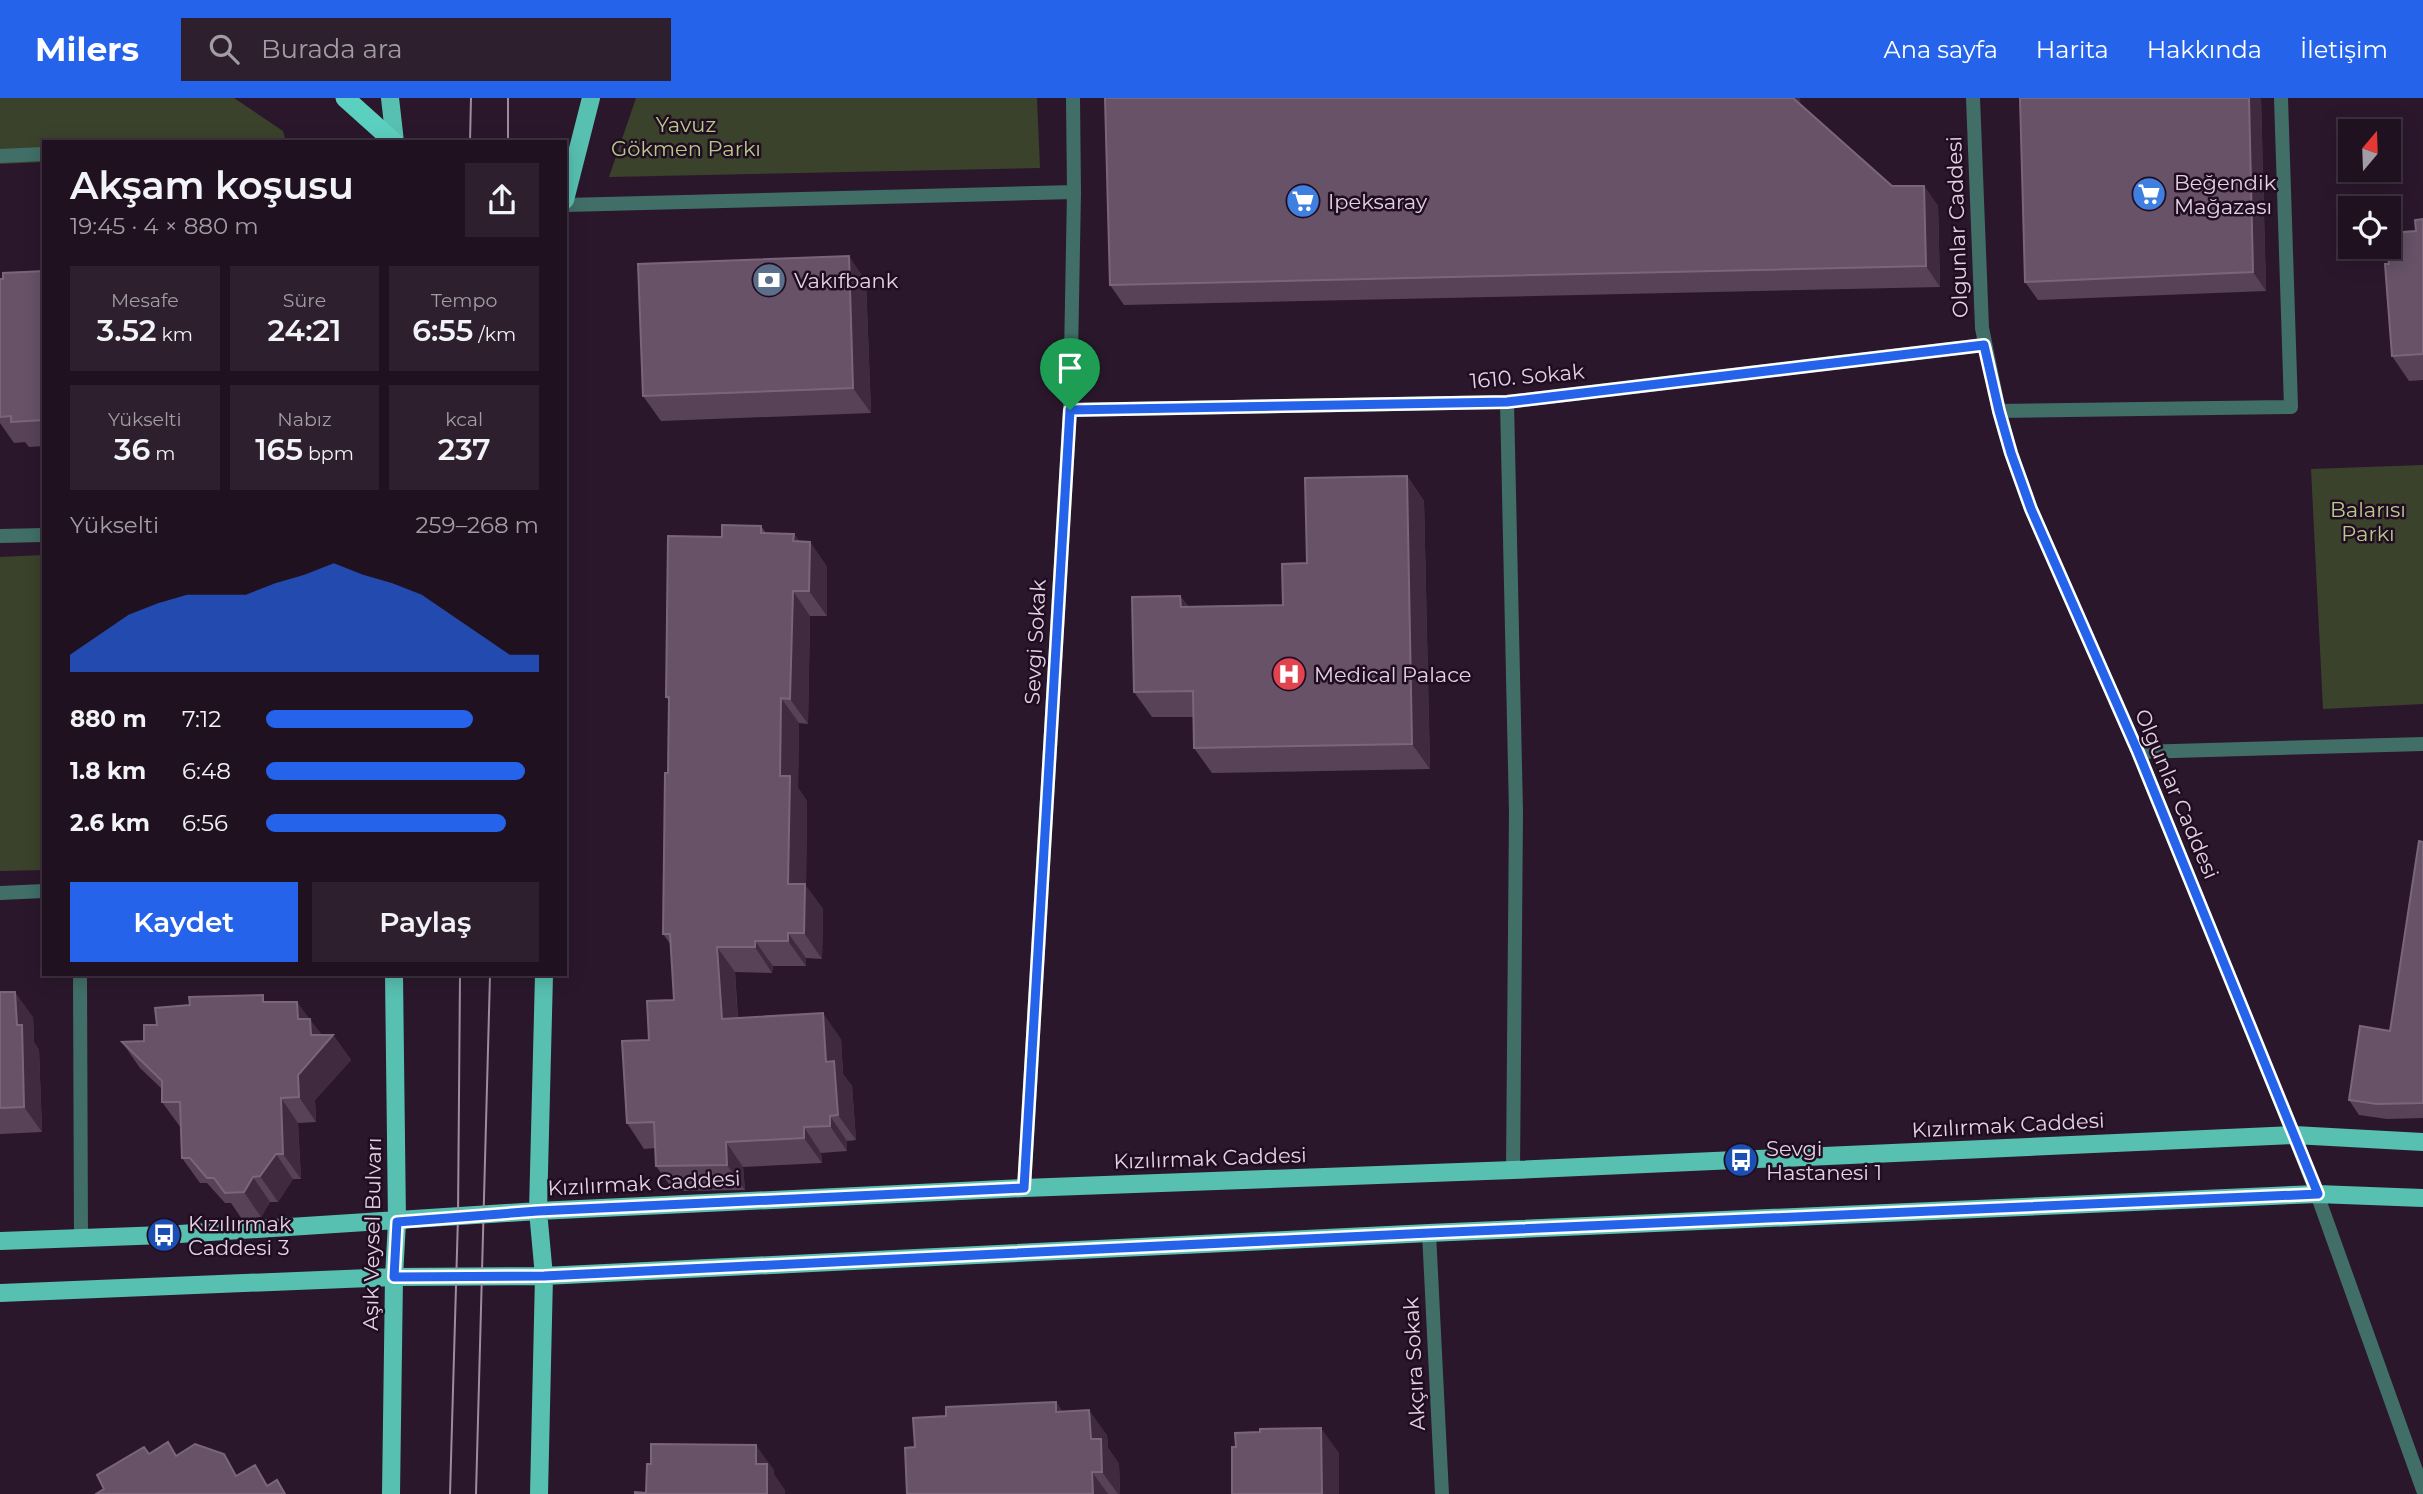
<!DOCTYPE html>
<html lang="tr">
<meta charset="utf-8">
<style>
:root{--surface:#201121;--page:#2d1f2e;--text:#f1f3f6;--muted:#a29da5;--line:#3d313f;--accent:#2563eb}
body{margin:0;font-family:Montserrat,sans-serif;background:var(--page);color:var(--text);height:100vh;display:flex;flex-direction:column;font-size:26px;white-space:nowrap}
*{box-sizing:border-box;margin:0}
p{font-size:23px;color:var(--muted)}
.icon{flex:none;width:38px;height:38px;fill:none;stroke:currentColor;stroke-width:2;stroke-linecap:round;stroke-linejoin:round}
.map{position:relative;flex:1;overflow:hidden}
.drawer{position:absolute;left:42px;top:42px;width:525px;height:836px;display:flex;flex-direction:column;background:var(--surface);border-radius:0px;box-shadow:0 4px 18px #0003,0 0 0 2px var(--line)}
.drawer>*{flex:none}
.needle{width:46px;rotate:19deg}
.tools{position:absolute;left:2338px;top:21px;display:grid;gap:14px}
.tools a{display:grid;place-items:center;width:63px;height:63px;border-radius:0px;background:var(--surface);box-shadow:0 4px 18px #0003,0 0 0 2px var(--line);font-size:35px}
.pin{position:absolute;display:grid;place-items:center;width:60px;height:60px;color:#fff;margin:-72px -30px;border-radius:50% 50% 50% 0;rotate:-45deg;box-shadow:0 0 7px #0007}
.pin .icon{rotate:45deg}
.round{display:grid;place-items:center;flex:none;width:74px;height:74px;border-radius:0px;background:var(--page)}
.headline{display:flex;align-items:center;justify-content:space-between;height:119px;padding:0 28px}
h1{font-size:38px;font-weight:600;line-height:52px}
.metrics{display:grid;grid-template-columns:repeat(3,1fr);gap:10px;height:119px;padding:7px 28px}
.metrics div{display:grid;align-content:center;border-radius:0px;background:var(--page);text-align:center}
.metrics b{font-size:30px;font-weight:600}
.metrics small{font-size:19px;font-weight:400}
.metrics p{font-size:19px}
.chart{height:196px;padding:14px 28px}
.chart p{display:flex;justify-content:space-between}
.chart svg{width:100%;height:126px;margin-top:7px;fill:var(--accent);opacity:.7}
.cta{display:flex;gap:14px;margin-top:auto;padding:14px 28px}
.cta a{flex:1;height:80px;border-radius:0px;background:var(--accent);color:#fff;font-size:28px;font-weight:600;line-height:80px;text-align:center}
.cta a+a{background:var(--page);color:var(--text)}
ul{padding:0 28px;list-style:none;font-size:23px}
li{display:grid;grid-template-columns:112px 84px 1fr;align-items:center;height:52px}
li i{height:18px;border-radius:9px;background:var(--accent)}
header{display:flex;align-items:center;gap:42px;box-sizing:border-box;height:98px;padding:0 35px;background:var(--accent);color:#fff}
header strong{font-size:33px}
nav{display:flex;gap:38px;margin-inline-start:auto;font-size:24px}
.search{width:490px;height:63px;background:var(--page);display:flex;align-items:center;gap:18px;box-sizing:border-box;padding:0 24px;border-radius:0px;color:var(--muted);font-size:26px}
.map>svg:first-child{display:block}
</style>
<header>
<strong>Milers</strong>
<div class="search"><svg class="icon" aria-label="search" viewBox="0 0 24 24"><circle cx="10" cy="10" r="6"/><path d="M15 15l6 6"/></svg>Burada ara</div>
<nav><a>Ana sayfa</a><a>Harita</a><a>Hakkında</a><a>İletişim</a></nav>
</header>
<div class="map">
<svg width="2423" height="1396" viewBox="0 0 2423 1396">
<rect width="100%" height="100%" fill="#2b172c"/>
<path fill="#3b422b" d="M0 0H234L283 33 286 44H44V64L0 66Z
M636 0H1037L1040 70 609 79Z
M2423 367V606L2323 611 2311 371Z
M44 457V772L0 773V459Z"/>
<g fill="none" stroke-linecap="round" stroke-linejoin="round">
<path stroke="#416f68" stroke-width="14" d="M1973 0 1982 230 1999 313 2011 355 2031 411 2138 654 2294 1037 2317 1096 2423 1392
M0 58 44 56
M565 107 1074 94
M1507 304 1516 714 1513 1072
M1070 312 1507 304 1984 247
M1999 313 2291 309 2281 0
M0 438 44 437
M2138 654 2423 646
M0 795 44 793
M80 877 81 1141
M1024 1090 1070 312 1074 94 1073 0
M1429 1135 1442 1396"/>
<path stroke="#58c0b1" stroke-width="18" d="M390 0 395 44
M565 102 591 0
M0 1143 164 1137 538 1113 1024 1090 1513 1072 2294 1037 2423 1044
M0 1195 394 1179 544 1178 1429 1135 2317 1096 2423 1100
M391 1396 394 1179 397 1124 394 877
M539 1396 544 1178 538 1113 544 877"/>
<path stroke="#5cd0c0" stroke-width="19" d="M345 0 394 44"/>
<path stroke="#9d8c9d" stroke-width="2" d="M470 44 471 0
M508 44V0
M450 1396 458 1119 460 877
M476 1396 490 877"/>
</g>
<path fill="#584258" d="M2261 0 2266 193 2038 202 2025 184Z
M1801 6 1892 88H1924L1938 108 1940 189 1124 207 1110 187Z
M2423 121V282L2409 283 2392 258 2416 133Z
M44 173V348L29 349 25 344 14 345 0 325V181Z
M866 183 871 315 661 323 643 298Z
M1407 378 1424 403 1430 671 1212 675 1194 650 1193 619H1152L1134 594 1180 498 1188 508 1283 507 1307 465Z
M761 428 766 435 794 436 799 443 810 444 827 469V518H810L808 626 799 625 798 690 807 703 806 788 823 811 822 861 806 860V868H773L772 875 735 874 738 920 841 941 843 976 852 988 856 1042 847 1043V1053L821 1055 822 1065 743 1069 745 1092 674 1093 656 1068 655 1050 644 1051 627 1025 649 942 674 902 671 847 663 836 668 675 669 603 666 599 722 439Z
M2423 744V1020L2387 1021 2359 1017 2349 1002 2390 933Z
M0 894 33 919 34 944 39 952 42 1034 0 1036Z
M268 904 309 921 322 937H333L351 962 315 1002 316 1024 298 1025 301 1081H293L278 1104H270L261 1119 242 1121 231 1105H225L207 1085H200L182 1060 181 1030 162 1004V991L140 970 122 944 144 943 157 927Z
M1056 1304 1062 1313 1107 1337 1108 1350 1119 1366 1120 1396H907L946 1318Z"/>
<path fill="#402a40" d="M1791 0H1800L1801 14Z
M2249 0H2261L2266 193 2253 174Z
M1924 88 1938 108 1940 189 1926 168Z
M849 158 866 183 871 315 853 290Z
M1407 378 1424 403 1430 671 1412 646Z
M794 436 810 458V444L827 469V518L809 493 793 443Z
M793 493 810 518 808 626 790 601Z
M1180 498 1198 523 1181 509Z
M781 600 799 625 798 690 807 703 806 788 823 811 822 861 804 835 788 786 780 678Z
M788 835 806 860V868L788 843Z
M755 843 773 868 772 875 755 849Z
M717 849 735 874 739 946 722 921Z
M15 894 33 919 34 944 39 952 42 1034 24 1009 17 927Z
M297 904 327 944 333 937 351 962 315 1002 316 1024 299 999Z
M823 915 841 941 843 976 852 988 856 1042 838 1017 826 964Z
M281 1000 298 1025 301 1081 283 1056Z
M830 1018 847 1043V1053L830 1028Z
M804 1029 821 1055 822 1065 804 1040Z
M726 1044 743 1069 745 1092 727 1067Z
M276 1056 293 1081 278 1104 260 1078Z
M253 1079 270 1104 261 1119 244 1094Z
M1056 1304 1073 1329 1056 1314Z
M1089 1312 1107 1337 1108 1350 1119 1366 1120 1396H1118L1102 1374 1091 1341Z
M1321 1330 1339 1355V1396H1322Z
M756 1347 774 1372V1376L785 1392V1396H767L756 1366Z
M1092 1374 1108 1396H1093Z"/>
<path fill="#675267" stroke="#7a667a" stroke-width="2" d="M1105 0H1793L1892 88H1924L1926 168 1110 187Z
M2020 0H2249L2253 174 2025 184Z
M2423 121V256L2392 258 2385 166H2389L2387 149H2389V135L2416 133 2415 122Z
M849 158 853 290 643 298 638 166Z
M44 173V322L11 324V318L0 319V181H3V175Z
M1407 378 1412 646 1194 650 1193 593 1134 594 1132 499 1180 498 1181 509 1283 507 1282 466 1307 465 1305 380Z
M722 427 761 428V435L794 436 793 443 810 444 809 493H793L790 601 781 600 780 678H790L788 786H805L804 835H788V843H755V849H717L722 921 823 915 826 964 834 963 838 1017 830 1018V1028L804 1029V1040L726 1044 727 1067 656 1068 654 1024 627 1025 622 943 649 942 647 903 674 902 670 836H663L665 675H668L669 599H666L668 438 722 439Z
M2419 743 2423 744V1005L2377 1006 2349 1002 2360 928 2390 933Z
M0 894H15L17 927H22L24 1009 0 1010Z
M263 897V904H297L298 921H310L311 937H333L298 977 299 999 281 1000 283 1056H276L260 1078 253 1079 244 1094 225 1095 214 1080H207L190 1060H182L180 1004H162V983L122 944 144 943V927H157L155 910 190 907 189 899Z
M1056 1304V1314L1089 1312 1091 1341H1101L1102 1374H1092L1093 1396H907L905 1350 915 1349 913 1320 946 1318V1309Z
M1321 1330 1322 1396H1232V1349H1236L1235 1335 1260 1334V1331Z
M168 1344 176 1358 195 1346 224 1356 236 1378 255 1367 267 1388 277 1382 285 1396H96L104 1391 97 1377 144 1349 149 1356Z
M651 1346 756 1347V1366H767V1396H635V1394L646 1395 647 1366H651Z"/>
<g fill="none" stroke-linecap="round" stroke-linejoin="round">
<g stroke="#fff" stroke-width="14">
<path id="route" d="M1984 247 1999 313 2011 355 2031 411 2138 654 2318 1096 1429 1135 544 1178 394 1179 397 1124 538 1113 1024 1090 1070 312 1507 304Z"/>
</g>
<use href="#route" stroke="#2563eb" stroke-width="9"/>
</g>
<defs>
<g id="supermarket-disc" transform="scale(1.75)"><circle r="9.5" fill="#3f7fe0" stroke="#210d22"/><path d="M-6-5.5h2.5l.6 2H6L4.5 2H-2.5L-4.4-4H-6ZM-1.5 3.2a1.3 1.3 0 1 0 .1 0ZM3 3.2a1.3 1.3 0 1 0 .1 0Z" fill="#fff"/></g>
<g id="bank-disc" transform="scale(1.75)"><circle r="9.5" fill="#5c6f8a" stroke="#210d22"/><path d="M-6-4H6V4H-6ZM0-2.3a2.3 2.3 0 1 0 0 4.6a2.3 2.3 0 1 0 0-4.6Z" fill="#fff"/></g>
<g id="hospital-disc" transform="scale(1.75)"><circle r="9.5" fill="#e0444e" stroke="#210d22"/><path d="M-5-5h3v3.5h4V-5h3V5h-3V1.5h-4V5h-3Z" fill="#fff"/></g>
<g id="bus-disc" transform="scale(1.75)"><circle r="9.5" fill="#1a4fb4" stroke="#210d22"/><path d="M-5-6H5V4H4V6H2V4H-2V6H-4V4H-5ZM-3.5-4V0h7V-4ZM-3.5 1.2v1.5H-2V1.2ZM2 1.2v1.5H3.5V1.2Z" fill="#fff"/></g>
</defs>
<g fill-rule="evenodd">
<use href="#supermarket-disc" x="2149" y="96"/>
<use href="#supermarket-disc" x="1303" y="103"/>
<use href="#bank-disc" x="769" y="182"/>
<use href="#hospital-disc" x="1289" y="576"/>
<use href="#bus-disc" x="1741" y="1062"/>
<use href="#bus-disc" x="164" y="1137"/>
</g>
<g text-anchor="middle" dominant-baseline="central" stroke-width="5" stroke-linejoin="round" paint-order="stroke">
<g font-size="21" fill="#b8ca8a" stroke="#210d22">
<text x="686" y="26">Yavuz<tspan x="686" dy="24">Gökmen Parkı</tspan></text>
<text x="2368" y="411">Balarısı<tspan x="2368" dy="24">Parkı</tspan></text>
</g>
<g font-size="21" fill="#e1d3e1" stroke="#210d22" text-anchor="start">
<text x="2174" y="84">Beğendik<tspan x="2174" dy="24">Mağazası</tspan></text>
<text x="1328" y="103">Ipeksaray</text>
<text x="794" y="182">Vakıfbank</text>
<text x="1314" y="576">Medical Palace</text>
<text x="1766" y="1050">Sevgi<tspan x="1766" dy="24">Hastanesi 1</tspan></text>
<text x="188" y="1125">Kızılırmak<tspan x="188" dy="24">Caddesi 3</tspan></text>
</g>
<g font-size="21" fill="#e1d3e1" stroke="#210d22">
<text transform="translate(1957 129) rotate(-92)">Olgunlar Caddesi</text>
<text transform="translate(1527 278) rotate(-5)">1610. Sokak</text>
<text transform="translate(1035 544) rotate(-87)">Sevgi Sokak</text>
<text transform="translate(2177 696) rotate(67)">Olgunlar Caddesi</text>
<text transform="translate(2008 1027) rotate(-3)">Kızılırmak Caddesi</text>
<text transform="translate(1210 1060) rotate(-2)">Kızılırmak Caddesi</text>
<text transform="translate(644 1085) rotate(-3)">Kızılırmak Caddesi</text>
<text transform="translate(372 1136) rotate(-89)">Aşık Veysel Bulvarı</text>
<text transform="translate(1414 1266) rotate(-93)">Akçıra Sokak</text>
</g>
</g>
</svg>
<div class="tools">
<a><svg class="needle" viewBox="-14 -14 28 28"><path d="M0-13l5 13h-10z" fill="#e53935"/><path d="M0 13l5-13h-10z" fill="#a29da5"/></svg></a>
<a><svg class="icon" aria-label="locate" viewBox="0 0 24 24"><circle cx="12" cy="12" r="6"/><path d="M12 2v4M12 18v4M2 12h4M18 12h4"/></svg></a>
</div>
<div class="pin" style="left:1070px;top:312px;background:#1e9e55"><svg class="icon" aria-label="arrive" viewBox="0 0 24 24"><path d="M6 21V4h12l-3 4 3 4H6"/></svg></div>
<section class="drawer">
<div class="headline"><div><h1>Akşam koşusu</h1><p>19:45 · 4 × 880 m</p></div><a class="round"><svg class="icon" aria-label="share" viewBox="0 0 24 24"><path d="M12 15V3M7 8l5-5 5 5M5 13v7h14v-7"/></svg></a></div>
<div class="metrics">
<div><p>Mesafe</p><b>3.52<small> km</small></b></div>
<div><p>Süre</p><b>24:21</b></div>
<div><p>Tempo</p><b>6:55<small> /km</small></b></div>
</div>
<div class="metrics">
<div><p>Yükselti</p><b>36<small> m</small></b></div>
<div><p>Nabız</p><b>165<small> bpm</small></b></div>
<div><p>kcal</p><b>237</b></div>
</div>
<div class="chart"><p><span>Yükselti</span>259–268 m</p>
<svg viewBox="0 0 160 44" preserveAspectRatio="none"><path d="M0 44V38L10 31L20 24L30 20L40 17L50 17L60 17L70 13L80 10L90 6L100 10L110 13L120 17L130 24L140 31L150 38L160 38V44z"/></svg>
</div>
<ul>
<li><b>880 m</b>7:12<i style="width:76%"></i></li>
<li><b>1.8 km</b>6:48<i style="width:95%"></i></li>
<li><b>2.6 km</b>6:56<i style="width:88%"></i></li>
</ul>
<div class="cta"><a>Kaydet</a><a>Paylaş</a></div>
</section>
</div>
